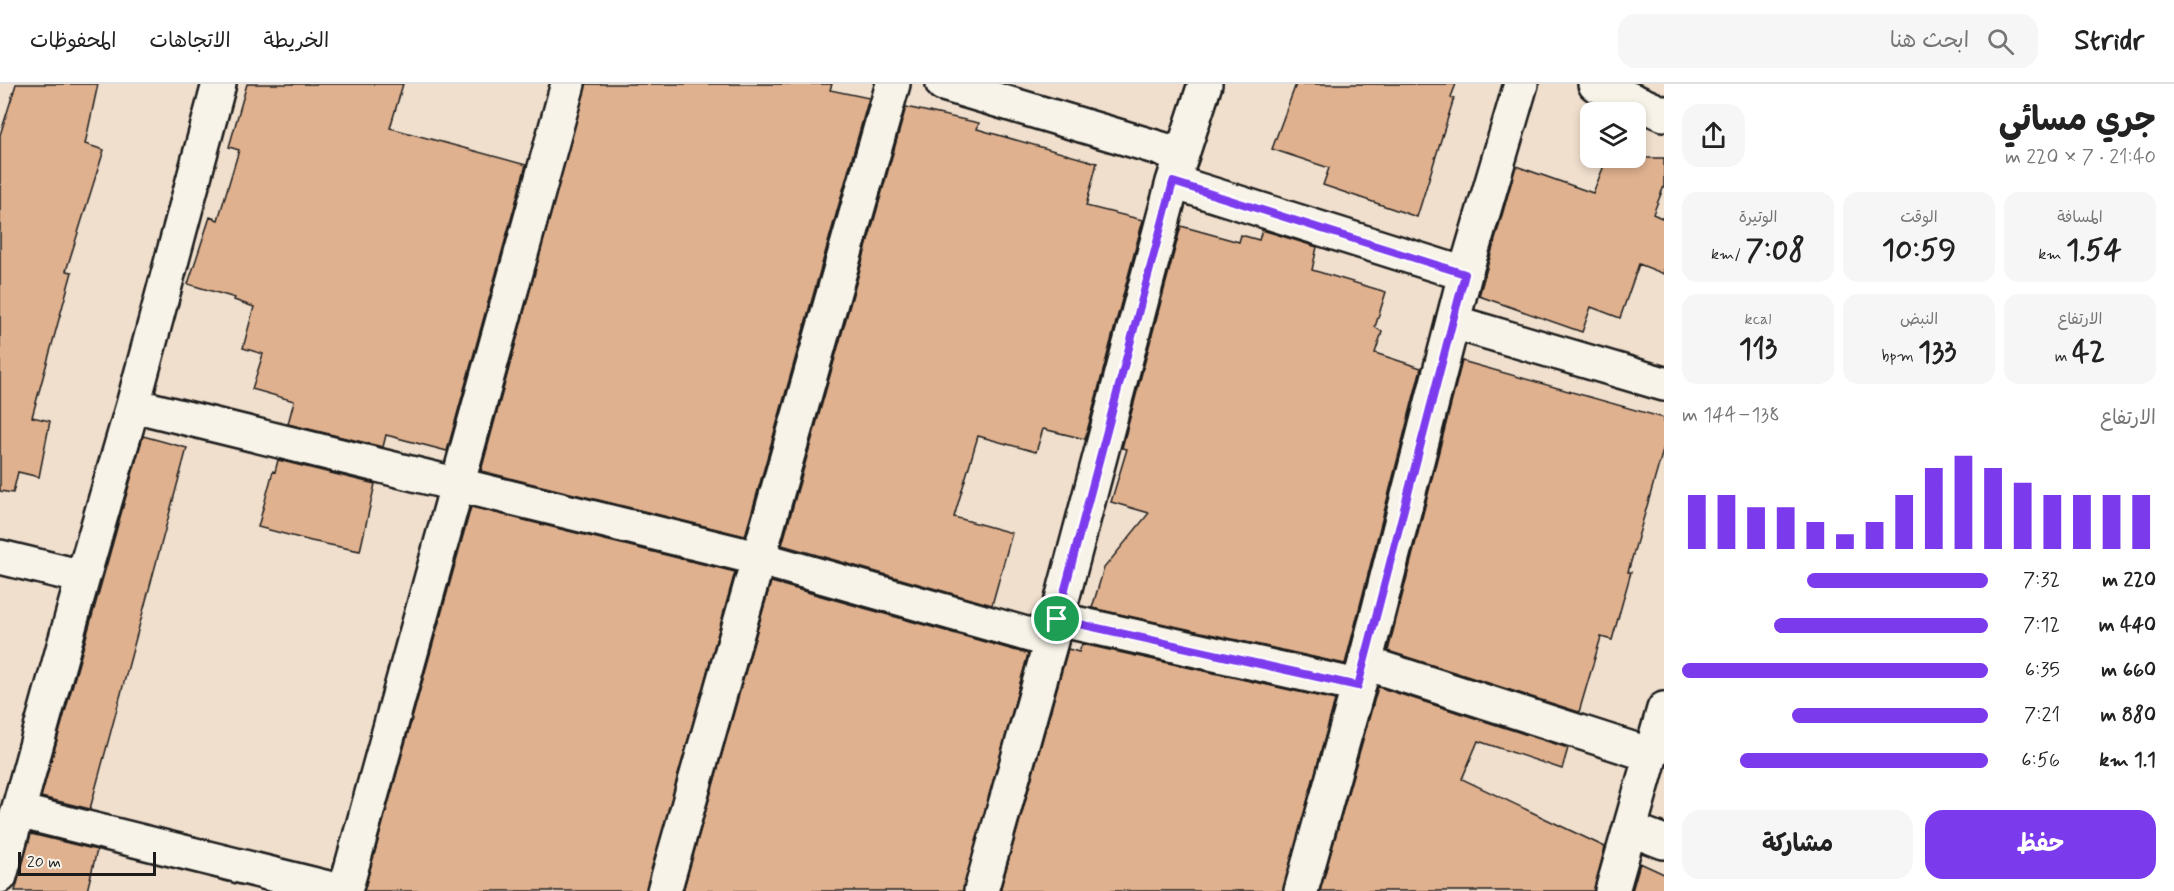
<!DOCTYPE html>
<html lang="ar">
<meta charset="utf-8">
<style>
:root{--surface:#fff;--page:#f6f6f6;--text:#222;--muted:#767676;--line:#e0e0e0;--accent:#7c3aed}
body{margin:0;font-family:Mynerve,"Playpen Sans Arabic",sans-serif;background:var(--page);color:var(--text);direction:rtl;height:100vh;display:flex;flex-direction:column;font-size:22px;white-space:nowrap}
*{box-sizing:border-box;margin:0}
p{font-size:20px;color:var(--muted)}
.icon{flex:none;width:33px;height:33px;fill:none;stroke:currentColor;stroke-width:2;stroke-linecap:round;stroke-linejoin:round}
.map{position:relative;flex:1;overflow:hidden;direction:ltr}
.panel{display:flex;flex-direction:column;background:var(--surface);width:510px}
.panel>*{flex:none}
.fabs{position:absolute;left:1580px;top:18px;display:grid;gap:12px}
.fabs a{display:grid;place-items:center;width:66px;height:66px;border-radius:12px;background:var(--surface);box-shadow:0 3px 9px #0003;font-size:30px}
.scale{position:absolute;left:18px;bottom:15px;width:138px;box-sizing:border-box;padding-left:6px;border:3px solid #1c1c1c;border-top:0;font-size:16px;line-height:21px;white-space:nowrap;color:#1c1c1c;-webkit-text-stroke:4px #f7f3e8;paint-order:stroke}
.pin{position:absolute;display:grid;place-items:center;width:51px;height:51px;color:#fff;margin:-26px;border:3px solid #fff;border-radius:50%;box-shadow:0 2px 6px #0007}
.round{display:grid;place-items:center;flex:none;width:63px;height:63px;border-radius:18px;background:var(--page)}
.summary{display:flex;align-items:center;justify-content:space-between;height:102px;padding:0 18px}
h1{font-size:33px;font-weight:700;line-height:45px}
.figures{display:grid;grid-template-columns:repeat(3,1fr);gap:9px;height:102px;padding:6px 18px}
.figures div{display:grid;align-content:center;border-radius:15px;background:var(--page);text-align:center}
.figures b{font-size:30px;font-weight:700}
.figures small{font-size:16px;font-weight:400}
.figures p{font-size:16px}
.chart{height:168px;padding:12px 18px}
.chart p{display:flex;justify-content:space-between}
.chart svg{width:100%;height:108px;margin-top:6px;stroke:var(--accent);stroke-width:6}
.button{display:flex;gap:12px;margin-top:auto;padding:12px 18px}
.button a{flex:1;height:69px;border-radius:18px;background:var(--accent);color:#fff;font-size:24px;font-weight:700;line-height:69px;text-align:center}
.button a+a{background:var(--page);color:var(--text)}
ul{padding:0 18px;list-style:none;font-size:20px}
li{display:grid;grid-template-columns:96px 72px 1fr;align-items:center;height:45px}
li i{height:15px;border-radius:8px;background:var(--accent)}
header{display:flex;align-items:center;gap:36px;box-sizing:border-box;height:84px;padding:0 30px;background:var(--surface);border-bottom:2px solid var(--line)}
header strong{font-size:28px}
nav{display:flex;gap:33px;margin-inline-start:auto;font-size:21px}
.search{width:420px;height:54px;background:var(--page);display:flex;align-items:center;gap:15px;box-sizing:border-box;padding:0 21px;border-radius:18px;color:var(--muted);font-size:22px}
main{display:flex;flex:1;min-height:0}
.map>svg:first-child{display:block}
</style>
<header>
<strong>Stridr</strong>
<div class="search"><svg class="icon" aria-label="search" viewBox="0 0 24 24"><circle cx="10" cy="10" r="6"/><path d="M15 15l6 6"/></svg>ابحث هنا</div>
<nav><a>الخريطة</a><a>الاتجاهات</a><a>المحفوظات</a></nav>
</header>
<main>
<section class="panel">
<div class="summary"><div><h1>جري مسائي</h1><p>21:40 · 7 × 220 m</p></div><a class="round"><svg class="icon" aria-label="share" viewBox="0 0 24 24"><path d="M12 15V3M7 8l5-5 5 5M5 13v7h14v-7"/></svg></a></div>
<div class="figures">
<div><p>المسافة</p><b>1.54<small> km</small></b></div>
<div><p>الوقت</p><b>10:59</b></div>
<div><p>الوتيرة</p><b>7:08<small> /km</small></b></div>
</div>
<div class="figures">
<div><p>الارتفاع</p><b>42<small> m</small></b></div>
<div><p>النبض</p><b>133<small> bpm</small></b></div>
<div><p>kcal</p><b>113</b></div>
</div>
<div class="chart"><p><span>الارتفاع</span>138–144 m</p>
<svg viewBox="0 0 160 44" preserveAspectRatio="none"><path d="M5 44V22M15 44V22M25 44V27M35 44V27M45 44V33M55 44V38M65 44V33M75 44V22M85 44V11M95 44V6M105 44V11M115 44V17M125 44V22M135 44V22M145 44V22M155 44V22"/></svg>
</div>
<ul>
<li><b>220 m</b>7:32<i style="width:59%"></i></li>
<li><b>440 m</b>7:12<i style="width:70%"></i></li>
<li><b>660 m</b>6:35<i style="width:100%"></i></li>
<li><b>880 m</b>7:21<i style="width:64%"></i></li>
<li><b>1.1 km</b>6:56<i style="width:81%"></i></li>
</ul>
<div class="button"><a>حفظ</a><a>مشاركة</a></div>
</section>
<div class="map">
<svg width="1664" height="807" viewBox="0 0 1664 807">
<rect width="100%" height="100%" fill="#f0dfcd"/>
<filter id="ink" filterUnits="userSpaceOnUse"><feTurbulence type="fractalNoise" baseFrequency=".0167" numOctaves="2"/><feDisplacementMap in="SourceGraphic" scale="12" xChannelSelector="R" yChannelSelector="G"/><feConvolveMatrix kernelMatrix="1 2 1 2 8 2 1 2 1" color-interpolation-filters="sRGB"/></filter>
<g filter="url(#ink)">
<path fill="#dfb18f" stroke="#1c1c1c" stroke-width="1.5" d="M16 0H98L85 60 104 66 66 187 72 188 32 333 50 337 39 393 18 388 13 409 0 407V51Z
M247 0H403L390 44 526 81 447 367 386 351 383 363 288 340 294 317 252 305 263 270 243 264 254 223 234 216 235 214 188 200 210 133 218 136 239 66 229 63Z
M586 0H832L830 6 869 14 745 452 481 387Z
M1296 0H1456L1451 13 1454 14 1417 133 1323 101 1329 84 1272 65Z
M906 23 979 39 977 45 1097 79 1086 122 1143 136 1085 355 1043 345 1036 368 978 352 954 433 1012 449 992 521 782 461Z
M1607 74H1664V102L1653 130 1664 135V190L1639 180 1620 234 1591 223 1582 248 1479 212 1516 82 1593 109Z
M1181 142 1239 158 1241 151 1259 156 1262 146 1317 163 1312 186 1386 208 1375 243 1382 248 1375 269 1421 284 1345 580 1092 524 1104 484 1149 429 1111 418 1127 365 1122 364Z
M1462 277 1664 334V363L1628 488H1631L1612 556 1601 553 1579 628 1388 567Z
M143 352 187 364 90 725 41 713Z
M278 376 375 400 360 467 311 457 258 443 273 387 275 388Z
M471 423 735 488 646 807H364Z
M771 498 1028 570 963 807H683Z
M1082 560 1335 616 1283 807H1000L1068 565 1079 568Z
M1378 603 1568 664 1562 685 1478 657 1462 695 1605 763 1594 807H1320Z
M31 750 97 766 87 807H15Z
M1640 779 1664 790V807H1632Z"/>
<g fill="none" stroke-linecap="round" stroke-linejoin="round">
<g stroke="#1c1c1c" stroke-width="38">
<path id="minor" d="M943 0 1182 71
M1595 0 1664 30
M1173 98 1465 190
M1453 238 1664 300
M133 321 757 474 1051 557
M0 473 83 493
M1057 535 1358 602
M1365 579 1651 671
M18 727 340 807
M1630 745 1664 758
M0 792 83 493 133 321 219 0
M345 807 568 0
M664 807 893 0
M981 807 1051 557 1173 98 1205 0
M1301 807 1365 579 1465 190 1521 0
M1612 807 1664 625"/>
</g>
<use href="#minor" stroke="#f7f3e8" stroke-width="33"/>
</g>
</g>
<g fill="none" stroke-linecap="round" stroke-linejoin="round" filter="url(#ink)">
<g stroke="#fff" stroke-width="12">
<path id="route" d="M1173 98 1465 190 1358 602 1057 535Z"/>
</g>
<use href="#route" stroke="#7c3aed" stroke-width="8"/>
</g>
</svg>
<div class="fabs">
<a><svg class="icon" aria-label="layers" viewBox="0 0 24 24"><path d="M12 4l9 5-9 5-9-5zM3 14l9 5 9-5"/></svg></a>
</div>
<div class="scale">20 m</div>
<div class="pin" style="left:1057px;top:535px;background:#1e9e55"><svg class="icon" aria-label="arrive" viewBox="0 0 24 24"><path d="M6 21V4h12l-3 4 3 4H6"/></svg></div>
</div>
</main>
